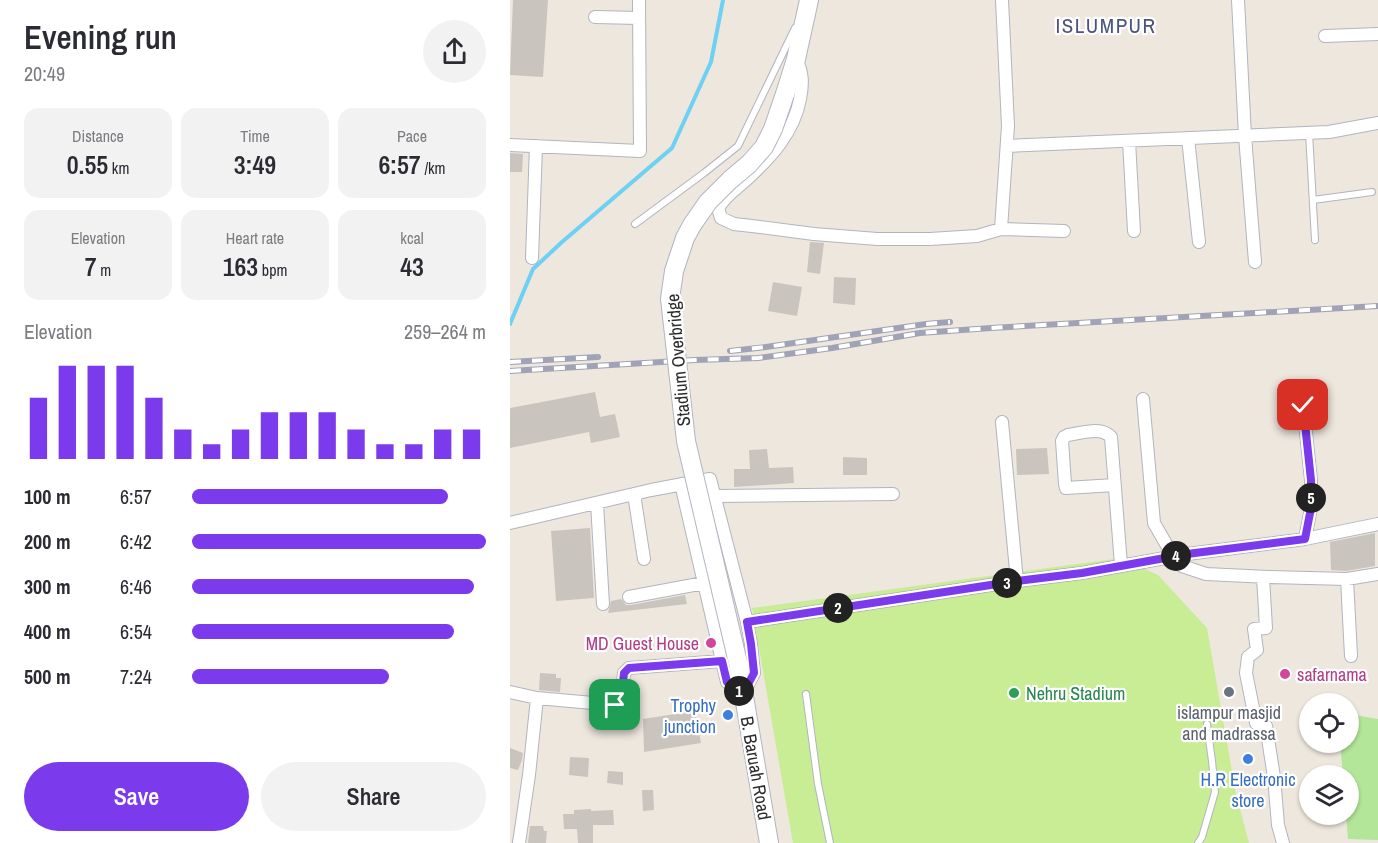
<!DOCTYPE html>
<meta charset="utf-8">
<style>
:root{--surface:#fff;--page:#f2f2f3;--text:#2b2b33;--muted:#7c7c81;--accent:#7c3aed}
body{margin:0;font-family:"Archivo Narrow",sans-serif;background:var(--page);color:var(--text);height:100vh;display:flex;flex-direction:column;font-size:22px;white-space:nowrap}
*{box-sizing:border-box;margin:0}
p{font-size:20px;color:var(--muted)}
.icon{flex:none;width:33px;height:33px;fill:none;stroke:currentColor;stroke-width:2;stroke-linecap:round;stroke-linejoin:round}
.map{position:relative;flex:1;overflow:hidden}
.panel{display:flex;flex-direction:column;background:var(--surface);width:510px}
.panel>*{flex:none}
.controls{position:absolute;left:789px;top:693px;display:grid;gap:12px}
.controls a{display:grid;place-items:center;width:60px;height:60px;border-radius:50%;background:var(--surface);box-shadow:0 2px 4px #0004;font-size:30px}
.pin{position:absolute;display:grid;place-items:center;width:51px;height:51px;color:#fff;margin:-26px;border-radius:12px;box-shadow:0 3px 9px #0006}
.km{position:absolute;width:30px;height:30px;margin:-15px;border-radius:50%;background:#222;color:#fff;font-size:16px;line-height:30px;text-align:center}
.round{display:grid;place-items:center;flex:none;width:63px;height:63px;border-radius:32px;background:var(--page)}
.headline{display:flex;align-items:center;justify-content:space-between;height:102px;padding:0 24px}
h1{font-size:33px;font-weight:600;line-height:45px}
.figures{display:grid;grid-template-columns:repeat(3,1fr);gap:9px;height:102px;padding:6px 24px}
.figures div{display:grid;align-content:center;border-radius:15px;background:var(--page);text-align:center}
.figures b{font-size:26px;font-weight:600}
.figures small{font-size:16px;font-weight:400}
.figures p{font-size:16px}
.chart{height:168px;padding:12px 24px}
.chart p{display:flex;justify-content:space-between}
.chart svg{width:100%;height:108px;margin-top:6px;stroke:var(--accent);stroke-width:6}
.primary-button{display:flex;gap:12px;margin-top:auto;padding:12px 24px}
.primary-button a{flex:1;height:69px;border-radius:36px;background:var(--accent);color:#fff;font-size:24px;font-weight:600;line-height:69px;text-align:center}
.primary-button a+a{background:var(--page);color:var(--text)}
ul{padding:0 24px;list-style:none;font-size:20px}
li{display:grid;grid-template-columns:96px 72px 1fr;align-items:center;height:45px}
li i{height:15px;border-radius:8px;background:var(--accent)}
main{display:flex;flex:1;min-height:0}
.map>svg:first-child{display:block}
</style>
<main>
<section class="panel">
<div class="headline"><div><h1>Evening run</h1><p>20:49</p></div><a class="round"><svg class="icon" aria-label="share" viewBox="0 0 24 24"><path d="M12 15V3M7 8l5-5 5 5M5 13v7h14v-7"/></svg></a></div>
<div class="figures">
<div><p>Distance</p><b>0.55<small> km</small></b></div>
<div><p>Time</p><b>3:49</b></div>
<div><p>Pace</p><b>6:57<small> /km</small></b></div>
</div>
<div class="figures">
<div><p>Elevation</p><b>7<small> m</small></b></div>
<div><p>Heart rate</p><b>163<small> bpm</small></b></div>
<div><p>kcal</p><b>43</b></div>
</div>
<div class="chart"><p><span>Elevation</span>259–264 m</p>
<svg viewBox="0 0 160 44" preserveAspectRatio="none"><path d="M5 44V19M15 44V6M25 44V6M35 44V6M45 44V19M55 44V32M65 44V38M75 44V32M85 44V25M95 44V25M105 44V25M115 44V32M125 44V38M135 44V38M145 44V32M155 44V32"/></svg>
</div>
<ul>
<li><b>100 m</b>6:57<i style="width:87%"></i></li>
<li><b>200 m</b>6:42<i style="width:100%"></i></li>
<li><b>300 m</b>6:46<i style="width:96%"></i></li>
<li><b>400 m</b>6:54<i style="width:89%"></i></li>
<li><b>500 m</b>7:24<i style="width:67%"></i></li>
</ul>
<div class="primary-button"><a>Save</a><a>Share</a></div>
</section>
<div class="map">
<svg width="868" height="843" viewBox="0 0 868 843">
<rect width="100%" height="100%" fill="#eee7de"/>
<path fill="#b3e699" d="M839 714 868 719V840L838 839 836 815 838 814V776L833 775 830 743 838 742Z"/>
<path fill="#c8ed94" d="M612 558 648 575 697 628 726 794 739 843H283L242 608Z"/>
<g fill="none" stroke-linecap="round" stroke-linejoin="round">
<path stroke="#6ed0f2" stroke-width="4" d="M0 324 23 269 52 242 162 148 201 62 213 0"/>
</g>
<path fill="#c9c4bd" d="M3 0H38L33 77 0 75Z
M0 153 13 154 12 172H0Z
M300 242 314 243 310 274 297 272Z
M324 277 346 278 345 305 323 303Z
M263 282 292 287 287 316 258 311Z
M85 392 90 417 105 414 110 437 81 443 79 432 0 448V408Z
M537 448 539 474 507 475 506 449Z
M257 449 259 468 283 467 284 483 224 487V469H240L239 450Z
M333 457 357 458V475H333Z
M80 528 84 598 46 601 41 531Z
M865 533V566L836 571 821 570 820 542Z
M175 595 177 604 98 613 101 601 111 599 116 605H121Z
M30 673 46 674V678H51L50 692 29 690Z
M185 711 191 743 134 752 133 719Z
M0 748 13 753 12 760 8 770 0 768Z
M60 757 79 758 78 777 59 775Z
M98 771 113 772V785L97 783Z
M132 790H143L144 810 133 811Z
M81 809V811L103 810 104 825H83V843H68L67 829H54L53 814H64V810Z
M20 826H33L34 831H37L36 843H18Z"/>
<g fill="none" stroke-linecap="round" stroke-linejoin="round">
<g stroke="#b2b4c0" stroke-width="8">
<path id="lane" d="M799 133 805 240
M803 200 862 192
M125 224 194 173 228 146 285 28
M296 694 308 784 320 843
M688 843 692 837 705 792 702 761 697 724"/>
</g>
<g stroke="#b2b4c0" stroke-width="14">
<path id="street" d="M728 0 735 136 745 262
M85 17 129 18
M815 36 868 34
M286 59C293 73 293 84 290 99 284 132 261 157 237 179 227 188 215 196 208 208L211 218 224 224 242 226 304 234 367 239H420L467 236 491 229 554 231
M678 138 689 242
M619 141 624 231
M0 145 130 151 129 0
M497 146 819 132 868 123
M491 229 498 126 492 0
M22 258 26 146
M633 399 644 523 663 556 672 566 696 574 758 577 837 579 868 574
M492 422 507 581 572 573 677 554 795 539 801 508V480L793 405
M605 485 556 488 555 484 552 441 554 437 558 435C572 433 591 426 601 437L611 565
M124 494 134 559
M205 496 383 494
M87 503 93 604
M0 523 141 490 200 479 237 622 241 644 244 673 233 694 217 682 171 484
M795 539 868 524
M753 577 756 628 744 629 747 650 738 657 736 673 746 723 756 726 764 777 768 825 773 843
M837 579 841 656
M119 597 194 583
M237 622 507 581
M0 692 27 698 105 705 111 700 114 673 119 668 212 661
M9 843 19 775 27 698"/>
</g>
<g stroke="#b2b4c0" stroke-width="20">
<path id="secondary" d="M275 94 286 59 299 0
M229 667 259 843"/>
</g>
<use href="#lane" stroke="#fff" stroke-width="6"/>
<use href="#street" stroke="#fff" stroke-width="12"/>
<use href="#secondary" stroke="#fff" stroke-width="18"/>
<g stroke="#a0a3b6" stroke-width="6">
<path id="rail" d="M220 351 256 347 416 324 440 322
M0 362 88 357
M0 371 185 360 248 358 322 348 410 333 481 328 868 306"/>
</g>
<use href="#rail" stroke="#fff" stroke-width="4" stroke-dasharray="11" stroke-linecap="butt"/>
<g stroke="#b2b4c0" stroke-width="20" stroke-linecap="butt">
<path id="secondary-bridge" d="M229 667 176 441 160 299 164 271 175 238 182 225 198 202 220 180 239 164 254 147 263 129 275 94"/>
</g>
<use href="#secondary-bridge" stroke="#fff" stroke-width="18"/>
</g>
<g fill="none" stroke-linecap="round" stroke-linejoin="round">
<g stroke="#fff" stroke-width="12">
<path id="route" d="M105 705 111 700 114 673 119 668 212 661 217 682 233 694 244 673 241 644 237 622 507 581 572 573 677 554 795 539 801 508V480L793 405"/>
</g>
<use href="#route" stroke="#7c3aed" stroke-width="8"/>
</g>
<g fill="#d1479c" stroke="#fff" stroke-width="2">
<circle cx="201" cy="643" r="6"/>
<circle cx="775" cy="674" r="6"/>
</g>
<circle fill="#6b7280" stroke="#fff" stroke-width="2" cx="719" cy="692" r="6"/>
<circle fill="#2e9e5b" stroke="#fff" stroke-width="2" cx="504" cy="693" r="6"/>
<g fill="#3f7fe0" stroke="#fff" stroke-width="2">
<circle cx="218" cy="715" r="6"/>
<circle cx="738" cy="759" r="6"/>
</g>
<g text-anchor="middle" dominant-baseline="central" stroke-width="4.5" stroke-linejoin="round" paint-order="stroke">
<g font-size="18" fill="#2c2c2c" stroke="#fff">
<text transform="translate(168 360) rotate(-95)">Stadium Overbridge</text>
<text transform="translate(246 768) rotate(80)">B. Baruah Road</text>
</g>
<g font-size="18" fill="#b23c85" stroke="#fff" text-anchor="end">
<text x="189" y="643">MD Guest House</text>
<text x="787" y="674" text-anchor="start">safarnama</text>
</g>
<g font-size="18" fill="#27864d" stroke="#fff" text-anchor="start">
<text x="516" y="693">Nehru Stadium</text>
</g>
<g font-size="18" fill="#366cbe" stroke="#fff" text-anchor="end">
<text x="206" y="705">Trophy<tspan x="206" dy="21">junction</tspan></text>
<text x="738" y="779" text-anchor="middle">H.R Electronic<tspan x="738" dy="21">store</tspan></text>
</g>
<g font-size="18" fill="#5b616d" stroke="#fff">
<text x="719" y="712">islampur masjid<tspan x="719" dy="21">and madrassa</tspan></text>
</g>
<g font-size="21" letter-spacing="1.5" fill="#4a547e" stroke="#fff">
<text x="596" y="25">ISLUMPUR</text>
</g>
</g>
</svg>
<div class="controls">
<a><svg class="icon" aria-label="locate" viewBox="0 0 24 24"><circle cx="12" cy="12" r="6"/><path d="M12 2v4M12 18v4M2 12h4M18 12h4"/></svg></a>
<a><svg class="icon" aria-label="layers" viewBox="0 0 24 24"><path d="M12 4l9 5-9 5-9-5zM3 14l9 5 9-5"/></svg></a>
</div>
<div class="pin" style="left:105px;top:705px;background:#1e9e55"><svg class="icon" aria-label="arrive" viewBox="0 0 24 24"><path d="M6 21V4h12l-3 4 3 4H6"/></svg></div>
<div class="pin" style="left:793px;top:405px;background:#d93025"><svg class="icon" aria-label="check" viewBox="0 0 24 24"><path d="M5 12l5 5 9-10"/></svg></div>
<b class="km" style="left:229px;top:691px">1</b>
<b class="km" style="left:328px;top:608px">2</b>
<b class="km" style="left:497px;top:583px">3</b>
<b class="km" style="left:666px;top:556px">4</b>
<b class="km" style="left:801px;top:498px">5</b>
</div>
</main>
